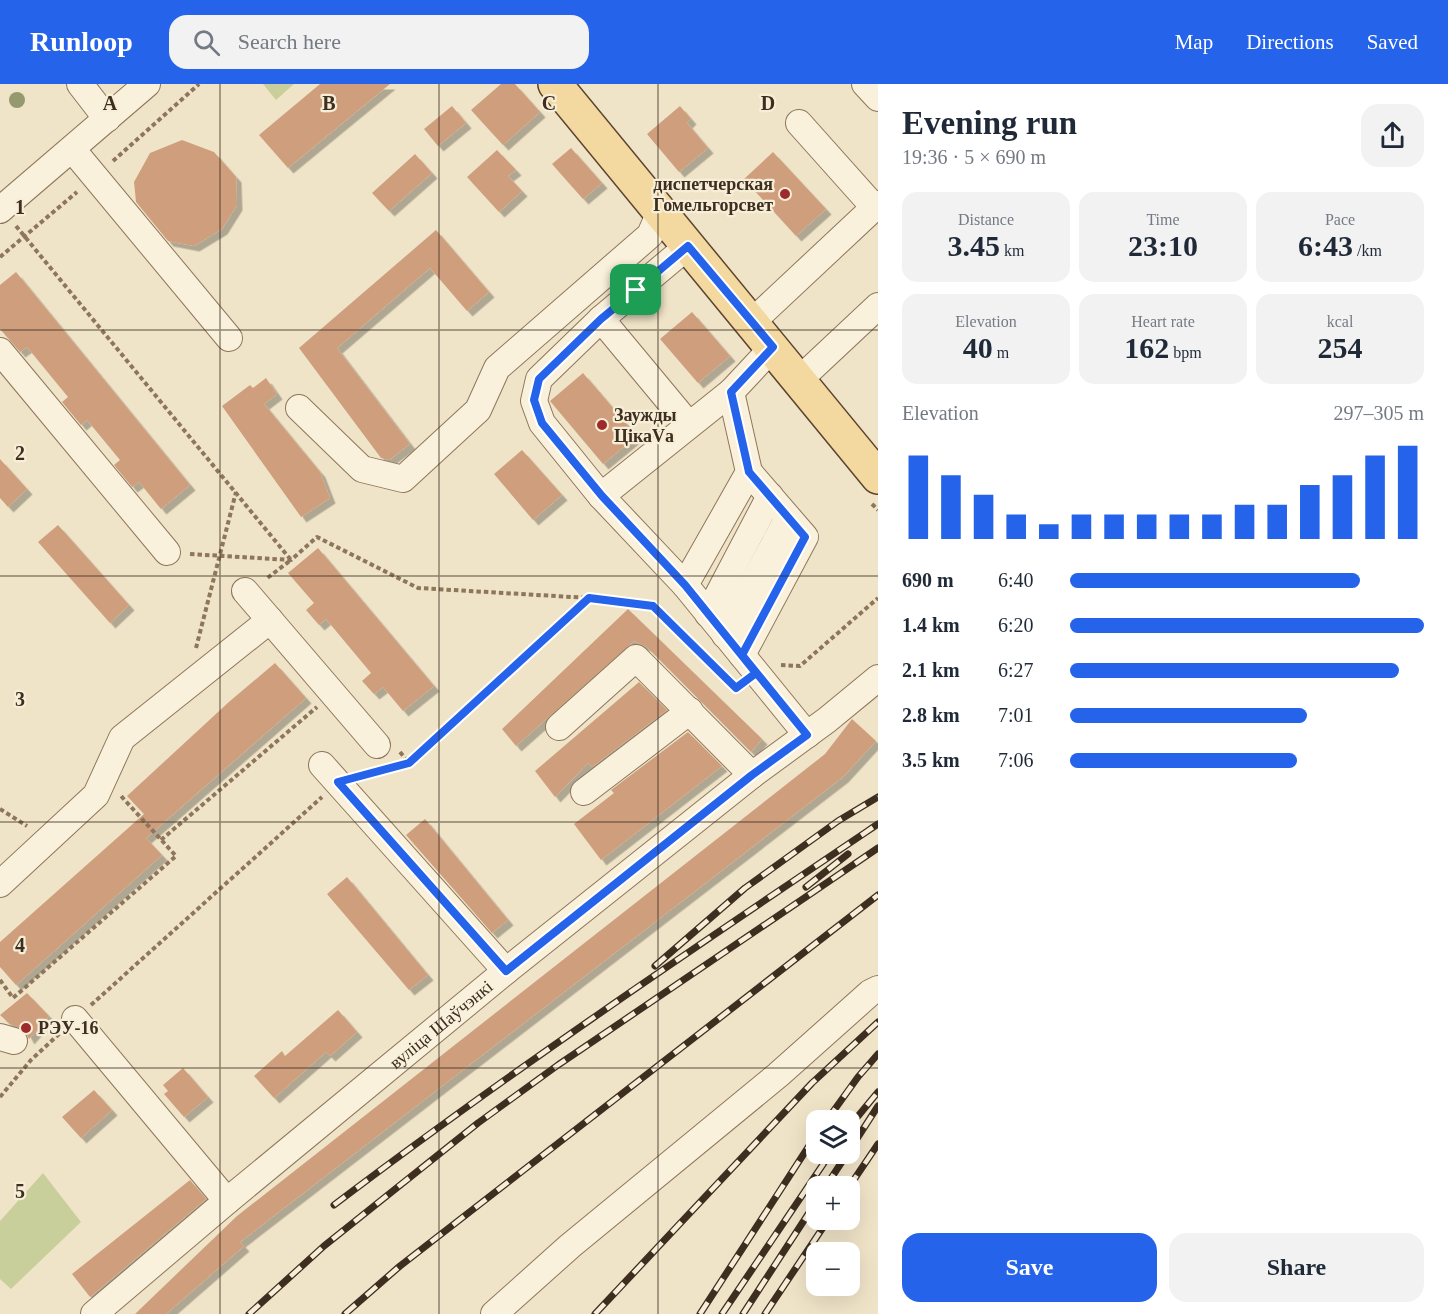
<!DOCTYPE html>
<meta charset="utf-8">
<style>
:root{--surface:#fff;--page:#f2f2f3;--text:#1f2937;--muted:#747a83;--accent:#2563eb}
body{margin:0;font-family:Georgia,serif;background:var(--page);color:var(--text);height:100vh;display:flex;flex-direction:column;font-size:22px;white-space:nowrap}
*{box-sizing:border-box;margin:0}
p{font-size:20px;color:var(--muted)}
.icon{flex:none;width:33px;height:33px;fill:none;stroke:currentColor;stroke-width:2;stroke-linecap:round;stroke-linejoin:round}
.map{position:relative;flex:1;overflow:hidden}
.side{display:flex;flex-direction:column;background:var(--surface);width:570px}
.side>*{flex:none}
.tools{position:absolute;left:806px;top:1026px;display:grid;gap:12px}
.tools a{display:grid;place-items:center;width:54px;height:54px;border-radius:12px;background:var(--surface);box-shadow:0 6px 24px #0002;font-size:30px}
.pin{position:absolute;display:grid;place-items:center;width:51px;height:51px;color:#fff;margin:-26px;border-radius:12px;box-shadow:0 3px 9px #0006}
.round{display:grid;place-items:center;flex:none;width:63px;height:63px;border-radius:18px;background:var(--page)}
.overview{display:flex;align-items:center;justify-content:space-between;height:102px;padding:0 24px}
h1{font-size:33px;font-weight:800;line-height:45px}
.metrics{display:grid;grid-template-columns:repeat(3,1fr);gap:9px;height:102px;padding:6px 24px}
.metrics div{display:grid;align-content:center;border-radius:15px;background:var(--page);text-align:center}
.metrics b{font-size:30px;font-weight:800}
.metrics small{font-size:16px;font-weight:400}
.metrics p{font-size:16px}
.chart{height:168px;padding:12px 24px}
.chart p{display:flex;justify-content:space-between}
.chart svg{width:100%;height:108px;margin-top:6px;stroke:var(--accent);stroke-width:6}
.primary-button{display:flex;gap:12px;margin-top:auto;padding:12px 24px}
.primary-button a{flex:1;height:69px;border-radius:18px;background:var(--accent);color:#fff;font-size:24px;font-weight:800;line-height:69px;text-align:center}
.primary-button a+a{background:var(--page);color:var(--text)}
ul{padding:0 24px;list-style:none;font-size:20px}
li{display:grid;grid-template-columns:96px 72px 1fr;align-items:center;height:45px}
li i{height:15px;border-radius:8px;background:var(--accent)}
header{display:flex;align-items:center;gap:36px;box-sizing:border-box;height:84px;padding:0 30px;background:var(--accent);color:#fff}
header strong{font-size:28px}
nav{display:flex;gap:33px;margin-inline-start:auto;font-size:21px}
.search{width:420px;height:54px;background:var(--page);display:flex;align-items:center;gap:15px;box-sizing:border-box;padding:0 21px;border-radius:18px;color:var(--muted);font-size:22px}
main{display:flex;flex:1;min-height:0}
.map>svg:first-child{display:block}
</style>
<header>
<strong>Runloop</strong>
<div class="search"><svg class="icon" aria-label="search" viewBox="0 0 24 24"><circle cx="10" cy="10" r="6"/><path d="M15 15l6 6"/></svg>Search here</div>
<nav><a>Map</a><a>Directions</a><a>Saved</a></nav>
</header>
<main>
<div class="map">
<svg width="878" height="1230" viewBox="0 0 878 1230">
<defs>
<filter id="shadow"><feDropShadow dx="5.5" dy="5.5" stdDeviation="0" flood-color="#0004"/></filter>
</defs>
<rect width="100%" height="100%" fill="#f0e4c8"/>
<path fill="#c9cf9b" d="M263 0H294L276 16Z
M43 1089 81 1138 11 1205 0 1195V1137Z"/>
<path fill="#cf9f7d" filter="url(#shadow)" d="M320 0H390L288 84 259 51Z
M501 0H515L540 28 503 61 471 26Z
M452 22 466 39 438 62 424 45Z
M680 22 691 35 687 39 708 64 679 88 647 50Z
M182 56 214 68 236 93 237 121 222 145 194 162 168 157 136 118 134 98 150 69Z
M571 64 602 99 583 115 552 80Z
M497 66 516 86 508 92 522 107 499 128 467 93Z
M773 68 826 125 796 152 744 95Z
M415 70 432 89 389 127 372 109Z
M436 146 489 208 467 227 430 184 337 264 410 360 389 376 381 374 299 264Z
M16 188 190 401 161 425 139 398 132 403 114 381 120 376 87 336 81 341 62 318 68 313 27 263 20 268 0 245V201Z
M692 228 730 272 698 299 660 255Z
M583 289 637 352 603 380 550 317Z
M266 294 277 310 264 320 320 388 330 414 301 433 222 322 250 301 253 304Z
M522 366 562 411 533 436 494 390Z
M0 375 27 405 8 423 0 414Z
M58 441 129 521 110 539 38 458Z
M318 464 434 602 403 627 383 603 374 610 362 597 371 589 326 535 319 541 306 526 314 519 288 489Z
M628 525 762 655 751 668 647 563 634 557 516 662 502 645Z
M275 579 306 614 146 754 162 771 16 901 0 883V858L144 730 127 712 230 617Z
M639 598 667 626 592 683 588 679 555 713 535 687Z
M852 635 876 657 843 693 240 1158 244 1162 166 1230H135L237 1132 825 670Z
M688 648 722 682 601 776 574 740 614 709 611 706Z
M425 735 508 836 492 849 406 751Z
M347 793 428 891 409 906 327 810Z
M27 909 49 932 29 955 24 946 10 940 0 931Z
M338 926 357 948 330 972 326 968 274 1014 254 992 282 967 285 972Z
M183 984 208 1013 184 1033 164 1010 168 1007 163 1001Z
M94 1006 112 1026 81 1054 62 1033Z
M190 1096 206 1115 90 1213 72 1190Z"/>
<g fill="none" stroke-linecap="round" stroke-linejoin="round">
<g stroke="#8d765c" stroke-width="28">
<g id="minor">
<path d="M80 0 107 35"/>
<path d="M865 0 878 14"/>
<path d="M799 39 874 123"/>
<path d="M72 65 229 254"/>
<path d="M0 126 147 0"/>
<path d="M688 162 601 235 689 341"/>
<path d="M601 235 539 295 534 317 542 339 601 412 685 501"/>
<path d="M752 238 878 120"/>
<path d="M0 267 167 468"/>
<path d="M799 296 878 222"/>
<path d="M731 308 749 388 685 501 807 651"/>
<path d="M299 324 362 385 403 395 478 326 497 284 650 151 660 128"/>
<path d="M601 412 731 308 773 263"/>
<path d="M245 507 377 661"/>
<path d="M708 530 770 412"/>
<path d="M725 551 788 434"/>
<path d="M742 571 805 453 749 388"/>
<path d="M559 643 636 574 752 691"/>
<path d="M322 681 506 887"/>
<path d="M584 708 690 627"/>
<path d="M0 800 96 711 122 654 270 536"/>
<path d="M75 935 227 1117"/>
<path d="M0 953 14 957"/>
<path id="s1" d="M94 1230 227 1117 506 887 752 691 827 636 878 594"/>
<path d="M494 1230 570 1162 778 991 870 909 878 905"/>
</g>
</g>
<g stroke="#5b4430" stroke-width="36">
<path id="major" d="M555 0 878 393"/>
</g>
<path stroke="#8d765c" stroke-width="4" stroke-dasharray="4.5 3" stroke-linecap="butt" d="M113 77 199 0
M16 142 291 476 266 495
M0 173 77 108
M872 420 878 426
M190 470 291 476 317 453 418 504 589 514 653 522 732 600
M196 564 236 408
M781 581 800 582 878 514
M400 668 409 679
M362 692 409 679 589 515
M0 725 27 742
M161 756 317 623
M0 896 13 914 176 772 121 712
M91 921 322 713
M0 1013 31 976 59 950"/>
<use href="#minor" stroke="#faf1dc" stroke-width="26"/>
<use href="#major" stroke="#f3d9a0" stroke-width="33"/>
<g stroke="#3d2e20" stroke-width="7">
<path id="rail" d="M806 803 848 770
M655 882 745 804 838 737 878 713
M827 1036 858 993 878 970
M849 1043 878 1008
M849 1067 878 1022
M826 1102 847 1070
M849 1103 878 1060
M334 1121C511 987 694 864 878 740
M249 1230 324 1162 478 1039 558 981 878 764
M345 1230 400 1182 878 811
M595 1230 812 999 878 938
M700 1230 816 1051
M722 1230 830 1070
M743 1230 816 1118
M765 1230 828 1136"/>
</g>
<use href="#rail" stroke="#f7eed8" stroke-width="4.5" stroke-dasharray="14" stroke-linecap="butt"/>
</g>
<circle fill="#96986f" cx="17" cy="16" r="8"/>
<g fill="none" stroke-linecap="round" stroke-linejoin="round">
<g stroke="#fff" stroke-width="12">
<path id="route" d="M636 206 601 235 539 295 534 316 542 339 602 412 685 501 756 589 736 604 653 522 589 514 409 679 338 698 506 887 752 691 807 651 742 571 805 453 749 388 731 308 773 263 688 162 636 206"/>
</g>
<use href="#route" stroke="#2563eb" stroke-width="8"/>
</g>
<path fill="none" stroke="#3d2e20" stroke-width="1.5" stroke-opacity="0.55" d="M220 0V1230M439 0V1230M658 0V1230M0 246H878M0 492H878M0 738H878M0 984H878"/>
<g fill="#9e2a2b" stroke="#f7eed8" stroke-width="2">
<circle cx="785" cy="110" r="6"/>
<circle cx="602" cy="341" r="6"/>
<circle cx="26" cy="944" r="6"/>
</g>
<g text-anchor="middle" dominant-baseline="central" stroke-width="4.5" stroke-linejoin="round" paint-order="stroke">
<g font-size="18" font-weight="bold" fill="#3d2e20" stroke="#f7eed8" text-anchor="start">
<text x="773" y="100" text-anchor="end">диспетчерская<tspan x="773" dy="21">Гомельгорсвет</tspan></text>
<text x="614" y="331">Заужды<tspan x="614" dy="21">ЦікаVа</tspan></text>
<text x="38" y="944">РЭУ-16</text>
</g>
<g font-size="18" fill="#3d2e20" stroke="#f7eed8">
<text stroke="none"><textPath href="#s1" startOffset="452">вуліца Шаўчэнкі</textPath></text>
</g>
</g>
<g font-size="20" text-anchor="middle" font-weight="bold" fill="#3d2e20" stroke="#f7eed8" stroke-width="4.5" stroke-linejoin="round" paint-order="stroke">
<text x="110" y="26">A</text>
<text x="329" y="26">B</text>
<text x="549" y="26">C</text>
<text x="768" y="26">D</text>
<text x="20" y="130">1</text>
<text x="20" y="376">2</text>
<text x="20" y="622">3</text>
<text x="20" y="868">4</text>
<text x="20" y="1114">5</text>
</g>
</svg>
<div class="tools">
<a><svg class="icon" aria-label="layers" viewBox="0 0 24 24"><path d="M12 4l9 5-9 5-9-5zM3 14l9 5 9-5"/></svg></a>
<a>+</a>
<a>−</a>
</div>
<div class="pin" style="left:636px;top:206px;background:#1e9e55"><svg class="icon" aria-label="arrive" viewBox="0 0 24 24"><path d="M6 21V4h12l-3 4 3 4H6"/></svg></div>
</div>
<section class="side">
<div class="overview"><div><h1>Evening run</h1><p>19:36 · 5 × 690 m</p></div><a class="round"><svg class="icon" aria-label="share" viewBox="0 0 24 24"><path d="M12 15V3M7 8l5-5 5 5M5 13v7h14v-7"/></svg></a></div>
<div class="metrics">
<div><p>Distance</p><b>3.45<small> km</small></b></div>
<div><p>Time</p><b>23:10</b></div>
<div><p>Pace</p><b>6:43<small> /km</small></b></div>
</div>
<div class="metrics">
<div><p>Elevation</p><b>40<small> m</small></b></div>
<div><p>Heart rate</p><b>162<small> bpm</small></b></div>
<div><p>kcal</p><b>254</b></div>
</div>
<div class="chart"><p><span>Elevation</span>297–305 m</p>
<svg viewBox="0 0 160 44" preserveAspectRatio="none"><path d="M5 44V10M15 44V18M25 44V26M35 44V34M45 44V38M55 44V34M65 44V34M75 44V34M85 44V34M95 44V34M105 44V30M115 44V30M125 44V22M135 44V18M145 44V10M155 44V6"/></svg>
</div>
<ul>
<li><b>690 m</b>6:40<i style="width:82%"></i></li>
<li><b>1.4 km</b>6:20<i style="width:100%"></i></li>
<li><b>2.1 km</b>6:27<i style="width:93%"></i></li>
<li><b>2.8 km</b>7:01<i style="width:67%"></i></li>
<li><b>3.5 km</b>7:06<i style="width:64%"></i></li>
</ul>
<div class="primary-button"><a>Save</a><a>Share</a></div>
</section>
</main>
